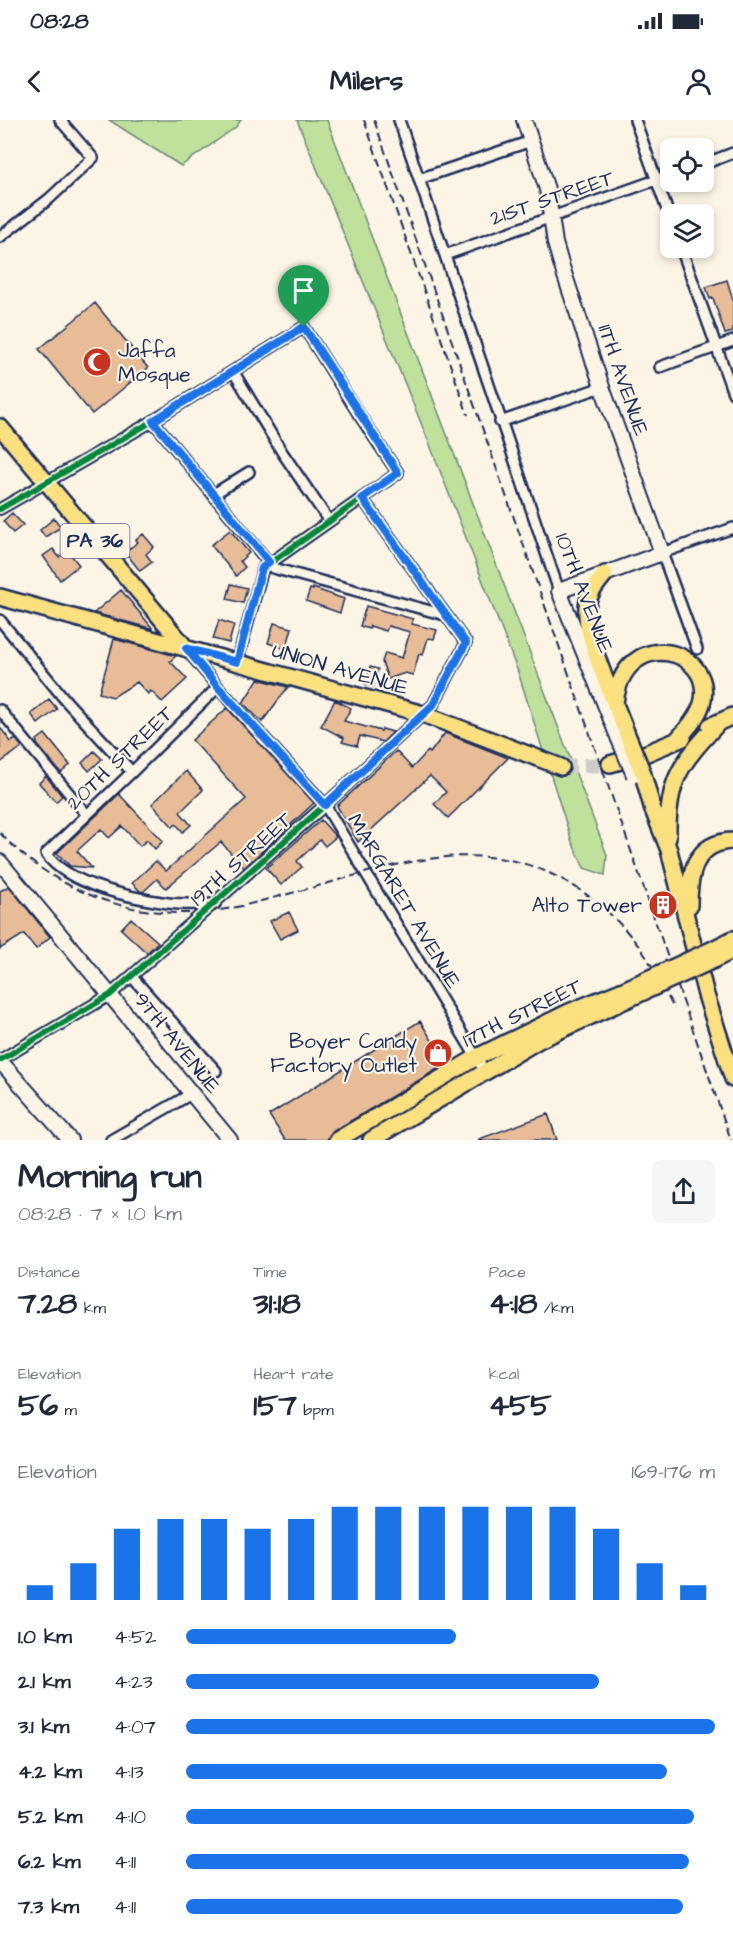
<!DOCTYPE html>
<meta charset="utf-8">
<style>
:root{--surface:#fff;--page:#f6f6f7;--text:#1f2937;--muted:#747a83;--accent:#1a73e8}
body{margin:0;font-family:"Architects Daughter",sans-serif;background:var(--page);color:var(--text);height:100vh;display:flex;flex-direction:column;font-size:22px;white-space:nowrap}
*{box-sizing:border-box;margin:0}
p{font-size:20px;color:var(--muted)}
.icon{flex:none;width:33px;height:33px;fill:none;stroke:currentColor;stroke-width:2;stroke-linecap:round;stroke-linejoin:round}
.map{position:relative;height:1020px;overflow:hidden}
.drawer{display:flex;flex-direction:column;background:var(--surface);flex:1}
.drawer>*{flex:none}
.tools{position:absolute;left:660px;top:18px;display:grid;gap:12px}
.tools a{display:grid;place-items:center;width:54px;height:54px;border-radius:9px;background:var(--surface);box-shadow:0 3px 9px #0003;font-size:30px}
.pin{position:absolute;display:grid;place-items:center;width:51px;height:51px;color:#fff;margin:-62px -26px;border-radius:50% 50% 50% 0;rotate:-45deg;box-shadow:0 0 6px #0007}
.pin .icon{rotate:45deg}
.round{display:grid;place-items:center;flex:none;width:63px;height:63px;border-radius:9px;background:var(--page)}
.summary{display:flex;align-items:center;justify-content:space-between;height:102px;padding:0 18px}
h1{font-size:33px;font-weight:700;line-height:45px}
.metrics{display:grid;grid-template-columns:repeat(3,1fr);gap:9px;height:102px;padding:6px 18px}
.metrics div{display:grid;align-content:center}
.metrics b{font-size:30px;font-weight:700}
.metrics small{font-size:16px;font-weight:400}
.metrics p{font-size:16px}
.chart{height:168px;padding:12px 18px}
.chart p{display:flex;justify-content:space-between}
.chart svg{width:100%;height:108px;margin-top:6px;stroke:var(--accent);stroke-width:6}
ul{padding:0 18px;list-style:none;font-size:20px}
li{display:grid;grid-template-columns:96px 72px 1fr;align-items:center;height:45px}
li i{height:15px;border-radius:8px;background:var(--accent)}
.status{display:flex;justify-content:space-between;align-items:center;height:42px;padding:0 30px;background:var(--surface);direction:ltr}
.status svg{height:16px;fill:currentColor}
header{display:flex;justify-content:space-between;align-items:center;height:78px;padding:0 18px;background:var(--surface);font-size:27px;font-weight:700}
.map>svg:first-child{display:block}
</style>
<div class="status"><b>08:28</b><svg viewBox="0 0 49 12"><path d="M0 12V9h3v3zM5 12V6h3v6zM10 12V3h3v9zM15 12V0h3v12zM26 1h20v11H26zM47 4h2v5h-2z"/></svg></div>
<header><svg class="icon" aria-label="back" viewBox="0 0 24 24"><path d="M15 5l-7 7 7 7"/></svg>Milers<svg class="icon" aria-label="person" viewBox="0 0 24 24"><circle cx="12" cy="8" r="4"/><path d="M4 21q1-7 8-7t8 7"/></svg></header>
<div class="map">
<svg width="733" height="1020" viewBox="0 0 733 1020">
<rect width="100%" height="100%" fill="#fcf5e5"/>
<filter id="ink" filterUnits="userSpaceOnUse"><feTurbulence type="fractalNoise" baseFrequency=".0167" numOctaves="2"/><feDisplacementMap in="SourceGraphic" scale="12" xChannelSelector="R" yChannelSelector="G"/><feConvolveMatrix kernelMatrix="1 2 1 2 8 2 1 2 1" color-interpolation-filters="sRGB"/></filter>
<g filter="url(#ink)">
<path fill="#bfe19b" stroke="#6d887c" stroke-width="1.5" d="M109 0H241L236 7 181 46Z
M297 0H327L607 735 605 755 584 748 572 722 518 552 430 325Z"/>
<path fill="#e7bc97" stroke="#1b2f5e" stroke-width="1.5" d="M727 160 733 180V212L725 214 713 178 710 179 706 167Z
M95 183 148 248 92 294 39 229Z
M12 393 23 405 13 413 3 401Z
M54 398 61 407 45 417 40 410Z
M230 410 249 433 240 441 245 447 236 456 211 425Z
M143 414 154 427 146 434 152 442 140 451 125 432 138 422 136 420Z
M53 429 59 437 67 430 79 445 60 460 43 436Z
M231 464 247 468 243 483 227 479Z
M313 468 344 479 340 493 306 481 310 469 313 470Z
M121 470 153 509 94 493Z
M366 486 413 499 412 504 437 510 434 519 428 518 423 535 419 534 413 555 405 553 388 559 382 542 385 533 402 538 410 512 388 506 386 511 370 506 369 509 360 506Z
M219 500 234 505 229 523 213 519Z
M274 503 292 508 286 529 268 523Z
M114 519 176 536 170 541 187 559 162 582 151 571 148 574 137 562 113 577 99 573Z
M370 547 378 549 373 567 365 564Z
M258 559 288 567 262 602 243 583Z
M49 579 57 589 38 604 31 594Z
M335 580 351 588 344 601 381 611 382 609 393 612 383 622 360 616 357 626 342 622 344 618 321 606Z
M227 588 314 683 244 748 221 722 166 768 157 759 143 772 140 771 132 763 156 741 166 751 246 679 192 620Z
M0 607 11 622 16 619 22 627 0 643Z
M445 613 508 638 448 698 434 684 446 672 430 656 358 722 337 686 396 631 412 648 428 631 430 633Z
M45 614 70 645 61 653 37 624V620Z
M94 631 102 639 89 651 82 643Z
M186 651 203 670 180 692 191 705 183 712 176 704 173 707 152 684Z
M46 656 62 676 56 682 39 663Z
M119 674 163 721 155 729 147 720 140 726 122 706 109 718 101 709 77 731 92 748 70 746 57 733Z
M321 700 336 717 325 726 320 720 297 741 302 747 281 765 266 748Z
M9 766 50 817 36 829 24 814 0 829V771Z
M665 777 670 790 662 793 657 779Z
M289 792 298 810 280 819 270 801Z
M131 798 158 822 147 833 121 809Z
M420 901 436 927 443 922 449 932 442 936 446 944 332 1012 327 1020H285L269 995Z
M548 994 557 1020H479V1019Z"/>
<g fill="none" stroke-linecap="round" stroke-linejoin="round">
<path stroke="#cfcdca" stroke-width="15" stroke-dasharray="15 8" stroke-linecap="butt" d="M561 647 610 644"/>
<g stroke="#1b2f5e" stroke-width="14">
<path id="street" d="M399 0 559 471
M635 0 670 98
M704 44 733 33
M419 59 531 21
M0 117 49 79 93 38 60 0
M681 128 733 273
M445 135 670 55
M660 247 733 221
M233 251 282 332 329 401
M153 301 273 448 445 495
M500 302 602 267
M214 374 249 352
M0 389 153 301 304 207 358 293 398 353 263 448 237 542
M0 500 67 582 132 652
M186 529 218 567 325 685 485 952
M697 529 662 433 733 408
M0 590 87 695
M215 784C199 784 183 785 168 783 132 778 68 765 46 734L132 652 218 567
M132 857 216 951
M0 940 110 875 325 685 433 585 466 523 362 378
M111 1020 191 974"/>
</g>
<g stroke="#1b2f5e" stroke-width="18">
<path id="secondary" d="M524 0 547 69 555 123 562 147 602 267 662 433 559 471 618 617
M0 742 230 1020
M0 941 70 1020"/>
</g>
<g stroke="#1b2f5e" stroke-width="20">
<path id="primary" d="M0 307 186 528
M605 454C597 464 588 474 587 487 584 516 615 582 626 612
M0 477 423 594 561 647
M615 584C623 503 717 528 702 584 697 599 686 610 676 621
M710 606 733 596
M610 644 642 635 683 618
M642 651 653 690 669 730 706 875 733 959
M668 718C667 658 681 644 719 602
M689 786C689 755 694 722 733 721
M713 829 733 819
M714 840 733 830
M337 1020 477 937 569 892 621 871
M371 1020 539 920 626 880"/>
</g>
<use href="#street" stroke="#fcf5e5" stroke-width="9"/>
<use href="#secondary" stroke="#fcf5e5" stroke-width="14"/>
<use href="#primary" stroke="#fbe080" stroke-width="15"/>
<path stroke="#1b2f5e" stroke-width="2" stroke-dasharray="9 4.5" stroke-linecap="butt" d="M364 0 468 295
M374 0 630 728 731 1020
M0 713C53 769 127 799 204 792 232 790 260 781 288 774 352 758 420 731 487 737 545 741 598 775 633 819 651 840 662 865 674 889"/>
<g stroke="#1b2f5e" stroke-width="18" stroke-linecap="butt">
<path id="secondary-bridge" d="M618 617 634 655"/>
</g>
<g stroke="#1b2f5e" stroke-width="20" stroke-linecap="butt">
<path id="primary-bridge" d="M626 612 642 651
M621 871 713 829
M626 880 714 840"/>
</g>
<use href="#secondary-bridge" stroke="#fcf5e5" stroke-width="14"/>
<use href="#primary-bridge" stroke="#fbe080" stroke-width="15"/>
<g stroke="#fcf5e5" stroke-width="10">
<path id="cycleway" d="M0 389 153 301 304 207 358 293 398 353 263 448 237 542
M0 940 110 875 325 685 433 585 466 523 362 378"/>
</g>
<use href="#cycleway" stroke="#00873e" stroke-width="6"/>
</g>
</g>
<g fill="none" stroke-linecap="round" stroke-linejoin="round" filter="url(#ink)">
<g stroke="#fff" stroke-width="12">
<path id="route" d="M304 207 398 353 362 378 466 523 433 585 325 685 218 567 186 528 237 542 262 448 269 442 153 301Z"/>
</g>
<use href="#route" stroke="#1a73e8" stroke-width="8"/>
</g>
<defs>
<g id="mosque-disc" transform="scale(1.5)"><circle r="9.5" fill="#c8321e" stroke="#fcf5e5"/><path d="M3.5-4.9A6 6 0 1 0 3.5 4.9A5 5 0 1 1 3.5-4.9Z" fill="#fff"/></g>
<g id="building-disc" transform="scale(1.5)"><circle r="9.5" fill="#c8321e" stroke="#fcf5e5"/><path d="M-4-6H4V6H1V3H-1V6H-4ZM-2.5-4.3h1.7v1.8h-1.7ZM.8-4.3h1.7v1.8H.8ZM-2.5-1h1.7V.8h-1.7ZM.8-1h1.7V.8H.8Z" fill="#fff"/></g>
<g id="shop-disc" transform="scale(1.5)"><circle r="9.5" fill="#c8321e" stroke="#fcf5e5"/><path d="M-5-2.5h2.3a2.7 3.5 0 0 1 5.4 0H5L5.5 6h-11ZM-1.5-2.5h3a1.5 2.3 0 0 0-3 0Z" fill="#fff"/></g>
</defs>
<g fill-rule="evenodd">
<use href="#mosque-disc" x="97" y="242"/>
<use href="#building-disc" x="663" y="785"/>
<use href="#shop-disc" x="438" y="933"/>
</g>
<g text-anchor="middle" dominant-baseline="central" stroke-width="4.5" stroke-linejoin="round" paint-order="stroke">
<rect fill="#fcf5e5" stroke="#5e6a86" stroke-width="1.5" x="60.5" y="404" width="69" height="34" rx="4.5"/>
<g font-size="20" font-weight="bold" fill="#1b2f5e">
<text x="95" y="421">PA 36</text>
</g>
<g font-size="21" fill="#1b2f5e" stroke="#fcf5e5">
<text transform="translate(552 78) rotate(-19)">21ST STREET</text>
<text transform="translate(623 260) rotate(71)">11TH AVENUE</text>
<text transform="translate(584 473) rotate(69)">10TH AVENUE</text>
<text transform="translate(340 549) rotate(16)">UNION AVENUE</text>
<text transform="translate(120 638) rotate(-44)">20TH STREET</text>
<text transform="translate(241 739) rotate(-42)">19TH STREET</text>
<text transform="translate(404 781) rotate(59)">MARGARET AVENUE</text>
<text transform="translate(522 893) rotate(-26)">17TH STREET</text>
<text transform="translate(177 923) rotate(51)">9TH AVENUE</text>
</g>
<g font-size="21" fill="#1b2f5e" stroke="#fcf5e5" text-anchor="end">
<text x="118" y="230" text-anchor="start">Jaffa<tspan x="118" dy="24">Mosque</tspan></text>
<text x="642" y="785">Alto Tower</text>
<text x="417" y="921">Boyer Candy<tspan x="417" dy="24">Factory Outlet</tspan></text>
</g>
</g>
</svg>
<div class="tools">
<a><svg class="icon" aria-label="locate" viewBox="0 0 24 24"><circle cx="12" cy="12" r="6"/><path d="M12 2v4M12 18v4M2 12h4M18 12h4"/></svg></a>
<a><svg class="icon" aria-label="layers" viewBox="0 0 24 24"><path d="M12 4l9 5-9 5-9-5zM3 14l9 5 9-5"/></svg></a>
</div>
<div class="pin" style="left:304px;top:207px;background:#1e9e55"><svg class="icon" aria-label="arrive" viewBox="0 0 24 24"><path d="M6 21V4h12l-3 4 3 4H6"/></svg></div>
</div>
<section class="drawer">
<div class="summary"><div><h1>Morning run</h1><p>08:28 · 7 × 1.0 km</p></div><a class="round"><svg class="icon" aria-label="share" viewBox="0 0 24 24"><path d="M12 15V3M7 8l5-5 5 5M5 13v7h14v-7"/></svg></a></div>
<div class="metrics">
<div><p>Distance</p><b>7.28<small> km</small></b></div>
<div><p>Time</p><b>31:18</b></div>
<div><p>Pace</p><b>4:18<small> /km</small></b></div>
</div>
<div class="metrics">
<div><p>Elevation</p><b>56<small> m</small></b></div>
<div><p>Heart rate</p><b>157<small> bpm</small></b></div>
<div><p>kcal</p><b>455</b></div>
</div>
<div class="chart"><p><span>Elevation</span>169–176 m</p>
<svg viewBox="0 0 160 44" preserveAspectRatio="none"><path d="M5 44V38M15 44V29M25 44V15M35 44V11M45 44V11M55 44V15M65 44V11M75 44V6M85 44V6M95 44V6M105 44V6M115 44V6M125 44V6M135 44V15M145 44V29M155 44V38"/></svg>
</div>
<ul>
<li><b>1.0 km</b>4:52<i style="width:51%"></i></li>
<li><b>2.1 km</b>4:23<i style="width:78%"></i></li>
<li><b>3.1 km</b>4:07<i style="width:100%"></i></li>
<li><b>4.2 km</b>4:13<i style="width:91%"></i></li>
<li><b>5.2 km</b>4:10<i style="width:96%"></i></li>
<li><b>6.2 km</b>4:11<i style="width:95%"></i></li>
<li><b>7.3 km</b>4:11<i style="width:94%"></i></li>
</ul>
</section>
